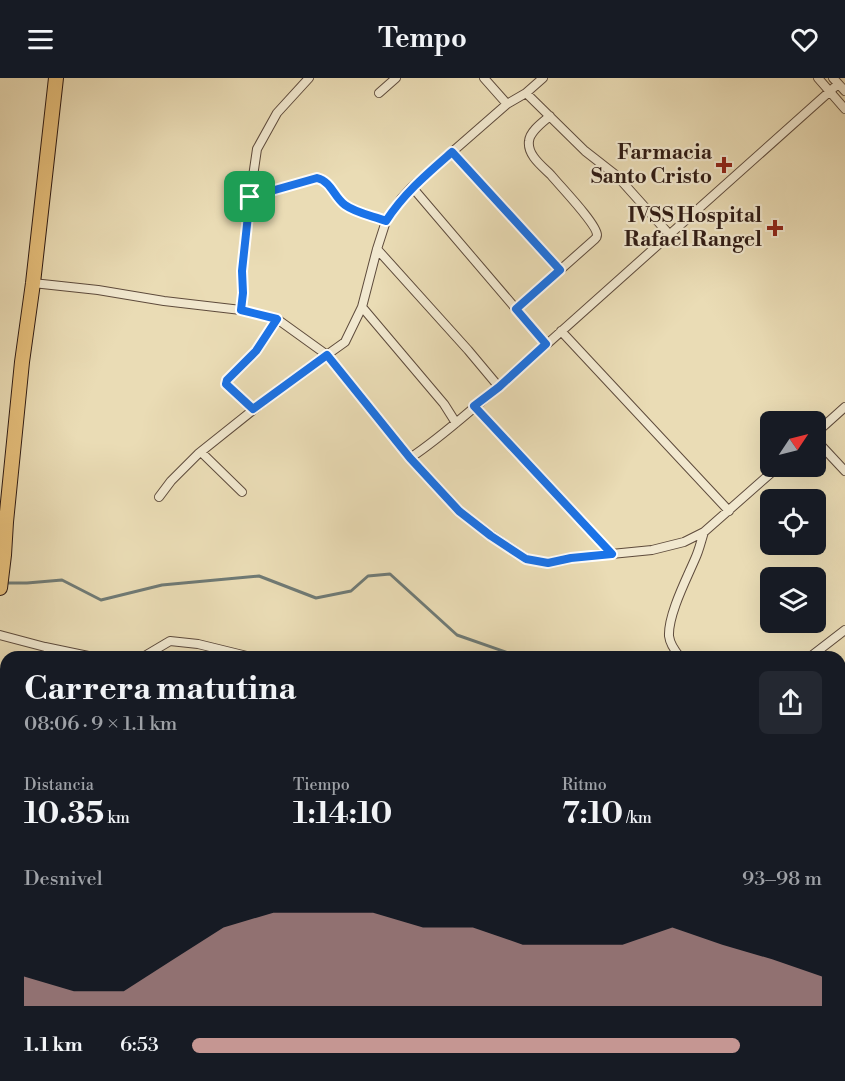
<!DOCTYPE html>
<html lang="es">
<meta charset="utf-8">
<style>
:root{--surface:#171b24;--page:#242831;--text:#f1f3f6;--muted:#9ea1a6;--accent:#c59692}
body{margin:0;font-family:"Libre Bodoni",serif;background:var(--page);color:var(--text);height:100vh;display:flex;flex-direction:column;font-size:22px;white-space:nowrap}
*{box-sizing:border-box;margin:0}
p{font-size:20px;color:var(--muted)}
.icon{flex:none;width:33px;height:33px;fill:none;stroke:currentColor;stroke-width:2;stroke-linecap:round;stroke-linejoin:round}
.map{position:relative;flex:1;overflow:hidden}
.panel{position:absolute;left:0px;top:573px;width:846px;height:430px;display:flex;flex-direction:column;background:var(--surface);border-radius:18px 18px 0 0;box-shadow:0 6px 24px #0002}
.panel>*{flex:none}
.needle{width:39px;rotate:55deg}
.controls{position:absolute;left:760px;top:333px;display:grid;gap:12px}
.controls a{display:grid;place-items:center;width:66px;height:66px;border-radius:9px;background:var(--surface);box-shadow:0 6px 24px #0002;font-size:30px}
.pin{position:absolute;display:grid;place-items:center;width:51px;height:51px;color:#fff;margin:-26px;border-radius:12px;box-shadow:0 3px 9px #0006}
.round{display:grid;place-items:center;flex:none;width:63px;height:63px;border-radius:9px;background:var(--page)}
.overview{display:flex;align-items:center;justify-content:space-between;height:102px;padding:0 24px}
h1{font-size:33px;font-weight:800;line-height:45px}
.stats{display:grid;grid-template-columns:repeat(3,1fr);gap:9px;height:102px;padding:6px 24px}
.stats div{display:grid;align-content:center}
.stats b{font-size:30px;font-weight:800}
.stats small{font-size:16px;font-weight:400}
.stats p{font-size:16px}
.chart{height:168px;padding:12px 24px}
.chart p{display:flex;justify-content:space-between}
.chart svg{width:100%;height:108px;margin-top:6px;fill:var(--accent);opacity:.7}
ul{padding:0 24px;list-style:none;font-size:20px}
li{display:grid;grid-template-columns:96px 72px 1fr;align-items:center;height:45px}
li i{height:15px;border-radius:8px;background:var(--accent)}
header{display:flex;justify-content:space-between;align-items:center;height:78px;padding:0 24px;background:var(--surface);font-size:27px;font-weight:800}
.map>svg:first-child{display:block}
</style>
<header><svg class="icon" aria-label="menu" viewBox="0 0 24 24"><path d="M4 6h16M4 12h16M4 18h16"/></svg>Tempo<svg class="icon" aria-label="heart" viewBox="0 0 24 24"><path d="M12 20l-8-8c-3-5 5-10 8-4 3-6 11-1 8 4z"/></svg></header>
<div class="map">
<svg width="845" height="1003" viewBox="0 0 845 1003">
<rect width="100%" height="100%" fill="#eadcb5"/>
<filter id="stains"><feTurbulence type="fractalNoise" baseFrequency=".00333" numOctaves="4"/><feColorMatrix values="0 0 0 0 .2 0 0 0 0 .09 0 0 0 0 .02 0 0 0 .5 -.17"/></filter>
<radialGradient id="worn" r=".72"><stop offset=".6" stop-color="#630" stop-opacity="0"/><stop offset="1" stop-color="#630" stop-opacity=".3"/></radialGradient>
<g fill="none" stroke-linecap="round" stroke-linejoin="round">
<path stroke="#6f7a75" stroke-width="3" d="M3 505H27L62 502 101 522 162 507 259 498 316 520 351 513 368 498 390 496 457 557 520 579
M840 707 845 711"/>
<g stroke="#5e4b3c" stroke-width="10">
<path id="minor" d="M484 0 507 26
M818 0 845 31
M833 0 845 13
M379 15 396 0
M526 15 585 73 617 98 669 156
M452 74 559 192
M412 109 546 266
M250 119 317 100C332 104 333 118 345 127 356 135 373 138 386 143
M377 171 468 272 499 309
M33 205 98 212 164 223 241 232 277 241 327 277 410 380 459 433 491 457 527 481 548 485 571 480 652 472 684 464 704 454 779 388
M362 229 444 326 456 345
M516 231 595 161C596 160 597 158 597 157 597 146 559 107 551 97 542 88 527 77 529 63 530 53 543 44 550 38
M241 232 243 215 242 193 250 119 257 71 277 35 309 0
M561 253 729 433
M474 328 612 476
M253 331 226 306 227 302 256 273 277 241
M816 355 845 329
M816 362 845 393
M201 374 242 414
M410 380C442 359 469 333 499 309L838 6
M159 419 171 403 198 376 282 309 345 264 362 229 377 171 386 143 401 121 412 109 507 26 526 15 543 0
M0 557 45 569 93 579
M143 579 170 563 198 566 251 579
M680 579C675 573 670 566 669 558 668 537 686 502 695 481 699 473 701 463 704 454
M810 579 845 552
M0 608 6 612
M0 689 6 693
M0 771 6 761
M0 778 6 780
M840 859 845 855
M0 890 6 895
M840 968 845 973
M0 989 6 992
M18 998 29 1003
M732 998 738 1003
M213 1003 218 998
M489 1003 490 998"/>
</g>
<g stroke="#2f1b14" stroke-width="16">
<path id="primary" d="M0 510 4 477 6 444 22 284 33 205 56 0"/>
</g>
<use href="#minor" stroke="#f1e8cf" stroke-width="8"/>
<use href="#primary" stroke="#e5be7a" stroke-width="14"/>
</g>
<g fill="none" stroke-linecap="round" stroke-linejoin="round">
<g stroke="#fff" stroke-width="12">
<path id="route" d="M452 74 560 192 516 231 546 266 499 309 474 328 612 476 571 480 548 485 526 481 491 458 459 433 410 380 327 277 253 331 226 306 227 302 256 273 277 241 241 232 243 215 242 193 250 119 317 100C332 104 333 118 345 127 356 135 373 138 386 143 404 115 428 95 452 74Z"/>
</g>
<use href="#route" stroke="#1a73e8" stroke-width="8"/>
</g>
<g fill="#8f2418" stroke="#f1e8cf" stroke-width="2">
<path d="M721 78h6v6h6v6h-6v6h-6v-6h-6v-6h6z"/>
<path d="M772 141h6v6h6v6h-6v6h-6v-6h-6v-6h6z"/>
</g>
<g text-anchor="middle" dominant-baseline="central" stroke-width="4.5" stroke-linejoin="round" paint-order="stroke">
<g font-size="21" font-weight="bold" fill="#2f1b14" stroke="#f1e8cf" text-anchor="end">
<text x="712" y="75">Farmacia<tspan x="712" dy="24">Santo Cristo</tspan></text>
<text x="762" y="138">IVSS Hospital<tspan x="762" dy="24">Rafael Rangel</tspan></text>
</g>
</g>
<rect width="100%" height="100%" filter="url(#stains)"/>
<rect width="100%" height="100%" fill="url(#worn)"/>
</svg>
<div class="controls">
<a><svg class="needle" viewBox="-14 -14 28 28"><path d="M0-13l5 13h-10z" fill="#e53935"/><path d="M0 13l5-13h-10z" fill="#9ea1a6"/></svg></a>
<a><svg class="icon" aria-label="locate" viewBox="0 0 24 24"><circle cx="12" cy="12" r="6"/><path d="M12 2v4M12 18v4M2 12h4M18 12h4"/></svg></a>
<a><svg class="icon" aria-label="layers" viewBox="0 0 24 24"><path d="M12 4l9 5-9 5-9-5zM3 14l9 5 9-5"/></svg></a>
</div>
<div class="pin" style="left:250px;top:119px;background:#1e9e55"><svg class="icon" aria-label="arrive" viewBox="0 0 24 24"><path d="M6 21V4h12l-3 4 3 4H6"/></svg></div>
<section class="panel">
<div class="overview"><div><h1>Carrera matutina</h1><p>08:06 · 9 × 1.1 km</p></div><a class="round"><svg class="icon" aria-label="share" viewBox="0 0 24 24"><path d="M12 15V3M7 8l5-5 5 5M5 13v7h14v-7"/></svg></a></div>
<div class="stats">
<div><p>Distancia</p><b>10.35<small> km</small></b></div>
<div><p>Tiempo</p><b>1:14:10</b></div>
<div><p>Ritmo</p><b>7:10<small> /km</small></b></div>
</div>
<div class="chart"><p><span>Desnivel</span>93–98 m</p>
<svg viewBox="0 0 160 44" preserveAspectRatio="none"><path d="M0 44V32L10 38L20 38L30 25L40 12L50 6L60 6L70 6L80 12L90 12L100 19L110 19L120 19L130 12L140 19L150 25L160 32V44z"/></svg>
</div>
<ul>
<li><b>1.1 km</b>6:53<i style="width:87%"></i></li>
</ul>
</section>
</div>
